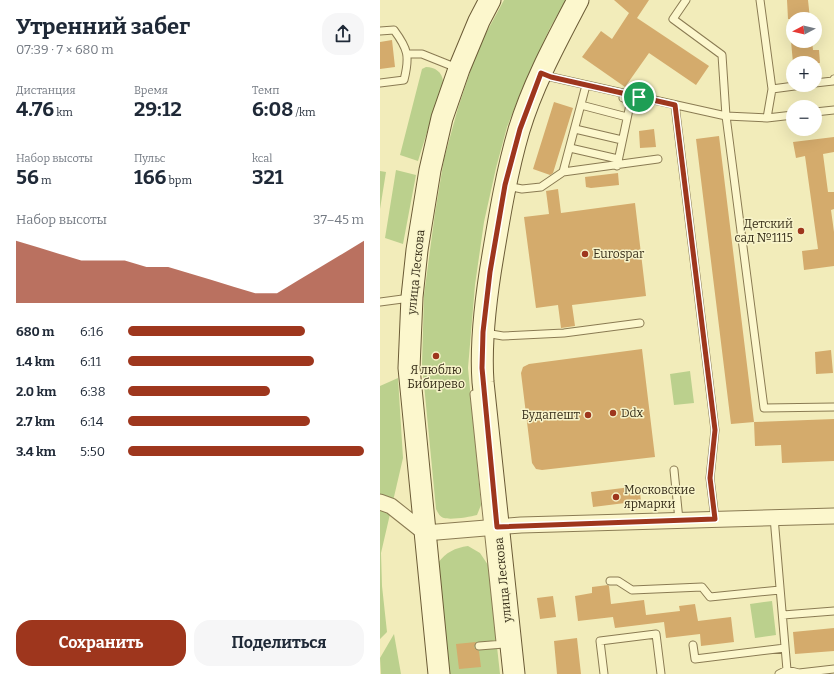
<!DOCTYPE html>
<html lang="ru">
<meta charset="utf-8">
<style>
:root{--surface:#fff;--page:#f6f6f7;--text:#1f2937;--muted:#747a83;--accent:#9e361d}
body{margin:0;font-family:Bitter,serif;background:var(--page);color:var(--text);height:100vh;display:flex;flex-direction:column;font-size:15px;white-space:nowrap}
*{box-sizing:border-box;margin:0}
p{font-size:13px;color:var(--muted)}
.icon{flex:none;width:22px;height:22px;fill:none;stroke:currentColor;stroke-width:2;stroke-linecap:round;stroke-linejoin:round}
.map{position:relative;flex:1;overflow:hidden}
.drawer{display:flex;flex-direction:column;background:var(--surface);width:380px}
.drawer>*{flex:none}
.needle{width:26px;rotate:263deg}
.tools{position:absolute;left:406px;top:12px;display:grid;gap:8px}
.tools a{display:grid;place-items:center;width:36px;height:36px;border-radius:50%;background:var(--surface);box-shadow:0 4px 16px #0002;font-size:20px}
.pin{position:absolute;display:grid;place-items:center;width:34px;height:34px;color:#fff;margin:-17px;border:2px solid #fff;border-radius:50%;box-shadow:0 1px 4px #0007}
.round{display:grid;place-items:center;flex:none;width:42px;height:42px;border-radius:16px;background:var(--page)}
.overview{display:flex;align-items:center;justify-content:space-between;height:68px;padding:0 16px}
h1{font-size:22px;font-weight:700;line-height:30px}
.figures{display:grid;grid-template-columns:repeat(3,1fr);gap:6px;height:68px;padding:4px 16px}
.figures div{display:grid;align-content:center}
.figures b{font-size:20px;font-weight:700}
.figures small{font-size:11px;font-weight:400}
.figures p{font-size:11px}
.chart{height:112px;padding:8px 16px}
.chart p{display:flex;justify-content:space-between}
.chart svg{width:100%;height:72px;margin-top:4px;fill:var(--accent);opacity:.7}
.primary-button{display:flex;gap:8px;margin-top:auto;padding:8px 16px}
.primary-button a{flex:1;height:46px;border-radius:16px;background:var(--accent);color:#fff;font-size:16px;font-weight:700;line-height:46px;text-align:center}
.primary-button a+a{background:var(--page);color:var(--text)}
ul{padding:0 16px;list-style:none;font-size:13px}
li{display:grid;grid-template-columns:64px 48px 1fr;align-items:center;height:30px}
li i{height:10px;border-radius:5px;background:var(--accent)}
main{display:flex;flex:1;min-height:0}
.map>svg:first-child{display:block}
</style>
<main>
<section class="drawer">
<div class="overview"><div><h1>Утренний забег</h1><p>07:39 · 7 × 680 m</p></div><a class="round"><svg class="icon" aria-label="share" viewBox="0 0 24 24"><path d="M12 15V3M7 8l5-5 5 5M5 13v7h14v-7"/></svg></a></div>
<div class="figures">
<div><p>Дистанция</p><b>4.76<small> km</small></b></div>
<div><p>Время</p><b>29:12</b></div>
<div><p>Темп</p><b>6:08<small> /km</small></b></div>
</div>
<div class="figures">
<div><p>Набор высоты</p><b>56<small> m</small></b></div>
<div><p>Пульс</p><b>166<small> bpm</small></b></div>
<div><p>kcal</p><b>321</b></div>
</div>
<div class="chart"><p><span>Набор высоты</span>37–45 m</p>
<svg viewBox="0 0 160 44" preserveAspectRatio="none"><path d="M0 44V6L10 10L20 14L30 18L40 18L50 18L60 22L70 22L80 26L90 30L100 34L110 38L120 38L130 30L140 22L150 14L160 6V44z"/></svg>
</div>
<ul>
<li><b>680 m</b>6:16<i style="width:75%"></i></li>
<li><b>1.4 km</b>6:11<i style="width:79%"></i></li>
<li><b>2.0 km</b>6:38<i style="width:60%"></i></li>
<li><b>2.7 km</b>6:14<i style="width:77%"></i></li>
<li><b>3.4 km</b>5:50<i style="width:100%"></i></li>
</ul>
<div class="primary-button"><a>Сохранить</a><a>Поделиться</a></div>
</section>
<div class="map">
<svg width="454" height="674" viewBox="0 0 454 674">
<rect width="100%" height="100%" fill="#f2ecba"/>
<path fill="#bbd08d" d="M124 0H186L170 28 142 89 127 127 116 168 104 222 95 285 88 368 101 505 97 515C90 517 71 520 64 518 60 517 58 513 56 509L42 364 44 295 55 213 64 159 78 108 98 48Z
M46 67C55 67 62 72 63 81L38 161 20 155 42 69Z
M16 170 36 175 23 244 5 238Z
M0 171 6 172 0 209Z
M310 371 314 403 294 405 290 374Z
M18 378 23 458 1 553 2 586 7 632 0 639V386Z
M88 546 100 553 108 565 120 674H68L58 563C66 552 75 548 88 546Z
M392 601 396 635 375 638 370 604Z
M14 634 21 674H1L0 658Z"/>
<path fill="#d4ab6c" d="M234 0H269L257 18 329 66 316 85 269 53 245 87 202 57 221 31 232 39 249 13Z
M407 0H428L430 19H408Z
M12 40 15 67 0 69V42Z
M411 41H432L433 50H439L440 63H413Z
M174 102 193 108 173 173 170 175 153 169Z
M274 129 276 147 260 148 259 131Z
M339 136 374 422 351 424 316 139Z
M454 137V152L443 154 448 192H454V209L451 210 454 232V266L424 270 422 251 438 249 425 156 416 158 413 142Z
M238 173 239 185 211 188 206 187 205 177Z
M178 189 181 213 255 203 266 296 192 305 195 326 181 328 178 305 156 308 144 217 169 214 166 191Z
M262 349 275 457 162 470 156 469 152 463 141 373 143 367 149 364Z
M451 350 453 373 436 374 435 352Z
M454 419V461L402 463 401 445 375 446 374 422Z
M259 486 261 501 213 507 211 492Z
M228 585 229 586 231 604 264 600 266 615 300 611 299 606 315 604 318 621 351 617 354 642 321 646 320 634 286 638 284 622 235 628 233 617 198 621 195 596 212 593V587Z
M173 596 176 617 160 619 157 598Z
M454 628V651L415 654 413 632Z
M197 638 201 674H177L174 641Z
M96 642 94 647 97 650 99 651 101 667 79 669 76 644Z"/>
<g fill="none" stroke-linecap="round" stroke-linejoin="round">
<g stroke="#8a7b53" stroke-width="9">
<path id="lane" d="M306 0 293 19 342 55 346 116 384 408 454 407
M0 31 14 30C28 49 30 56 24 80L0 83
M27 54H42L77 68
M163 74 171 77 346 116 387 118 392 89 380 0
M435 83 453 81 454 79
M392 89 422 85
M201 105 247 117
M295 105 335 430 330 478 335 519
M435 112 454 110
M387 118 413 115
M195 129 242 140
M190 148 238 159
M237 166 251 100 243 98
M183 172 205 89
M127 186 142 189 161 187 183 172 278 159
M0 302 30 298
M105 333 123 336 184 333 260 323
M94 394 120 642
M294 470 299 520
M394 517 407 670
M230 581H238L252 590 322 587 330 597 400 590
M403 615 454 611
M313 645 315 659 405 648
M99 646 124 644
M224 674 220 641 276 634 281 674
M399 674 407 670 419 673 454 669"/>
</g>
<g stroke="#8a7b53" stroke-width="17">
<path id="street" d="M0 502 11 506 45 533 141 525 454 516"/>
</g>
<g stroke="#6b5b36" stroke-width="23">
<path id="secondary" d="M59 674 29 368 32 297 37 250 50 170 62 118 79 69 99 21 110 0
M134 674 103 382C100 340 106 296 113 255 120 213 127 171 139 130 153 84 176 42 198 0"/>
</g>
<use href="#lane" stroke="#fcf7cd" stroke-width="7"/>
<use href="#street" stroke="#fcf7cd" stroke-width="15"/>
<use href="#secondary" stroke="#fcf7cd" stroke-width="21"/>
</g>
<g fill="none" stroke-linecap="round" stroke-linejoin="round">
<g stroke="#fff" stroke-width="8">
<path id="route" d="M161 73 171 77 295 105 335 430 330 478 335 519 117 527 102 368 103 332 110 272 125 185 140 129Z"/>
</g>
<use href="#route" stroke="#9e361d" stroke-width="5"/>
</g>
<g fill="#9e361d" stroke="#f8f4ca" stroke-width="1.5">
<circle cx="421" cy="231" r="4"/>
<circle cx="205" cy="254" r="4"/>
<circle cx="56" cy="356" r="4"/>
<circle cx="233" cy="413" r="4"/>
<circle cx="208" cy="415" r="4"/>
<circle cx="236" cy="497" r="4"/>
</g>
<g text-anchor="middle" dominant-baseline="central" stroke-width="3" stroke-linejoin="round" paint-order="stroke">
<g font-size="12" fill="#372e19" stroke="#f8f4ca" text-anchor="start">
<text x="413" y="224" text-anchor="end">Детский<tspan x="413" dy="14">сад №1115</tspan></text>
<text x="213" y="254">Eurospar</text>
<text x="56" y="370" text-anchor="middle">Я люблю<tspan x="56" dy="14">Бибирево</tspan></text>
<text x="241" y="413">Ddx</text>
<text x="200" y="415" text-anchor="end">Будапешт</text>
<text x="244" y="490">Московские<tspan x="244" dy="14">ярмарки</tspan></text>
</g>
<g font-size="12" fill="#372e19" stroke="#f8f4ca">
<text transform="translate(36 272) rotate(-84)">улица Лескова</text>
<text transform="translate(123 580) rotate(-96)">улица Лескова</text>
</g>
</g>
</svg>
<div class="tools">
<a><svg class="needle" viewBox="-14 -14 28 28"><path d="M0-13l5 13h-10z" fill="#e53935"/><path d="M0 13l5-13h-10z" fill="#747a83"/></svg></a>
<a>+</a>
<a>−</a>
</div>
<div class="pin" style="left:259px;top:97px;background:#1e9e55"><svg class="icon" aria-label="arrive" viewBox="0 0 24 24"><path d="M6 21V4h12l-3 4 3 4H6"/></svg></div>
</div>
</main>
